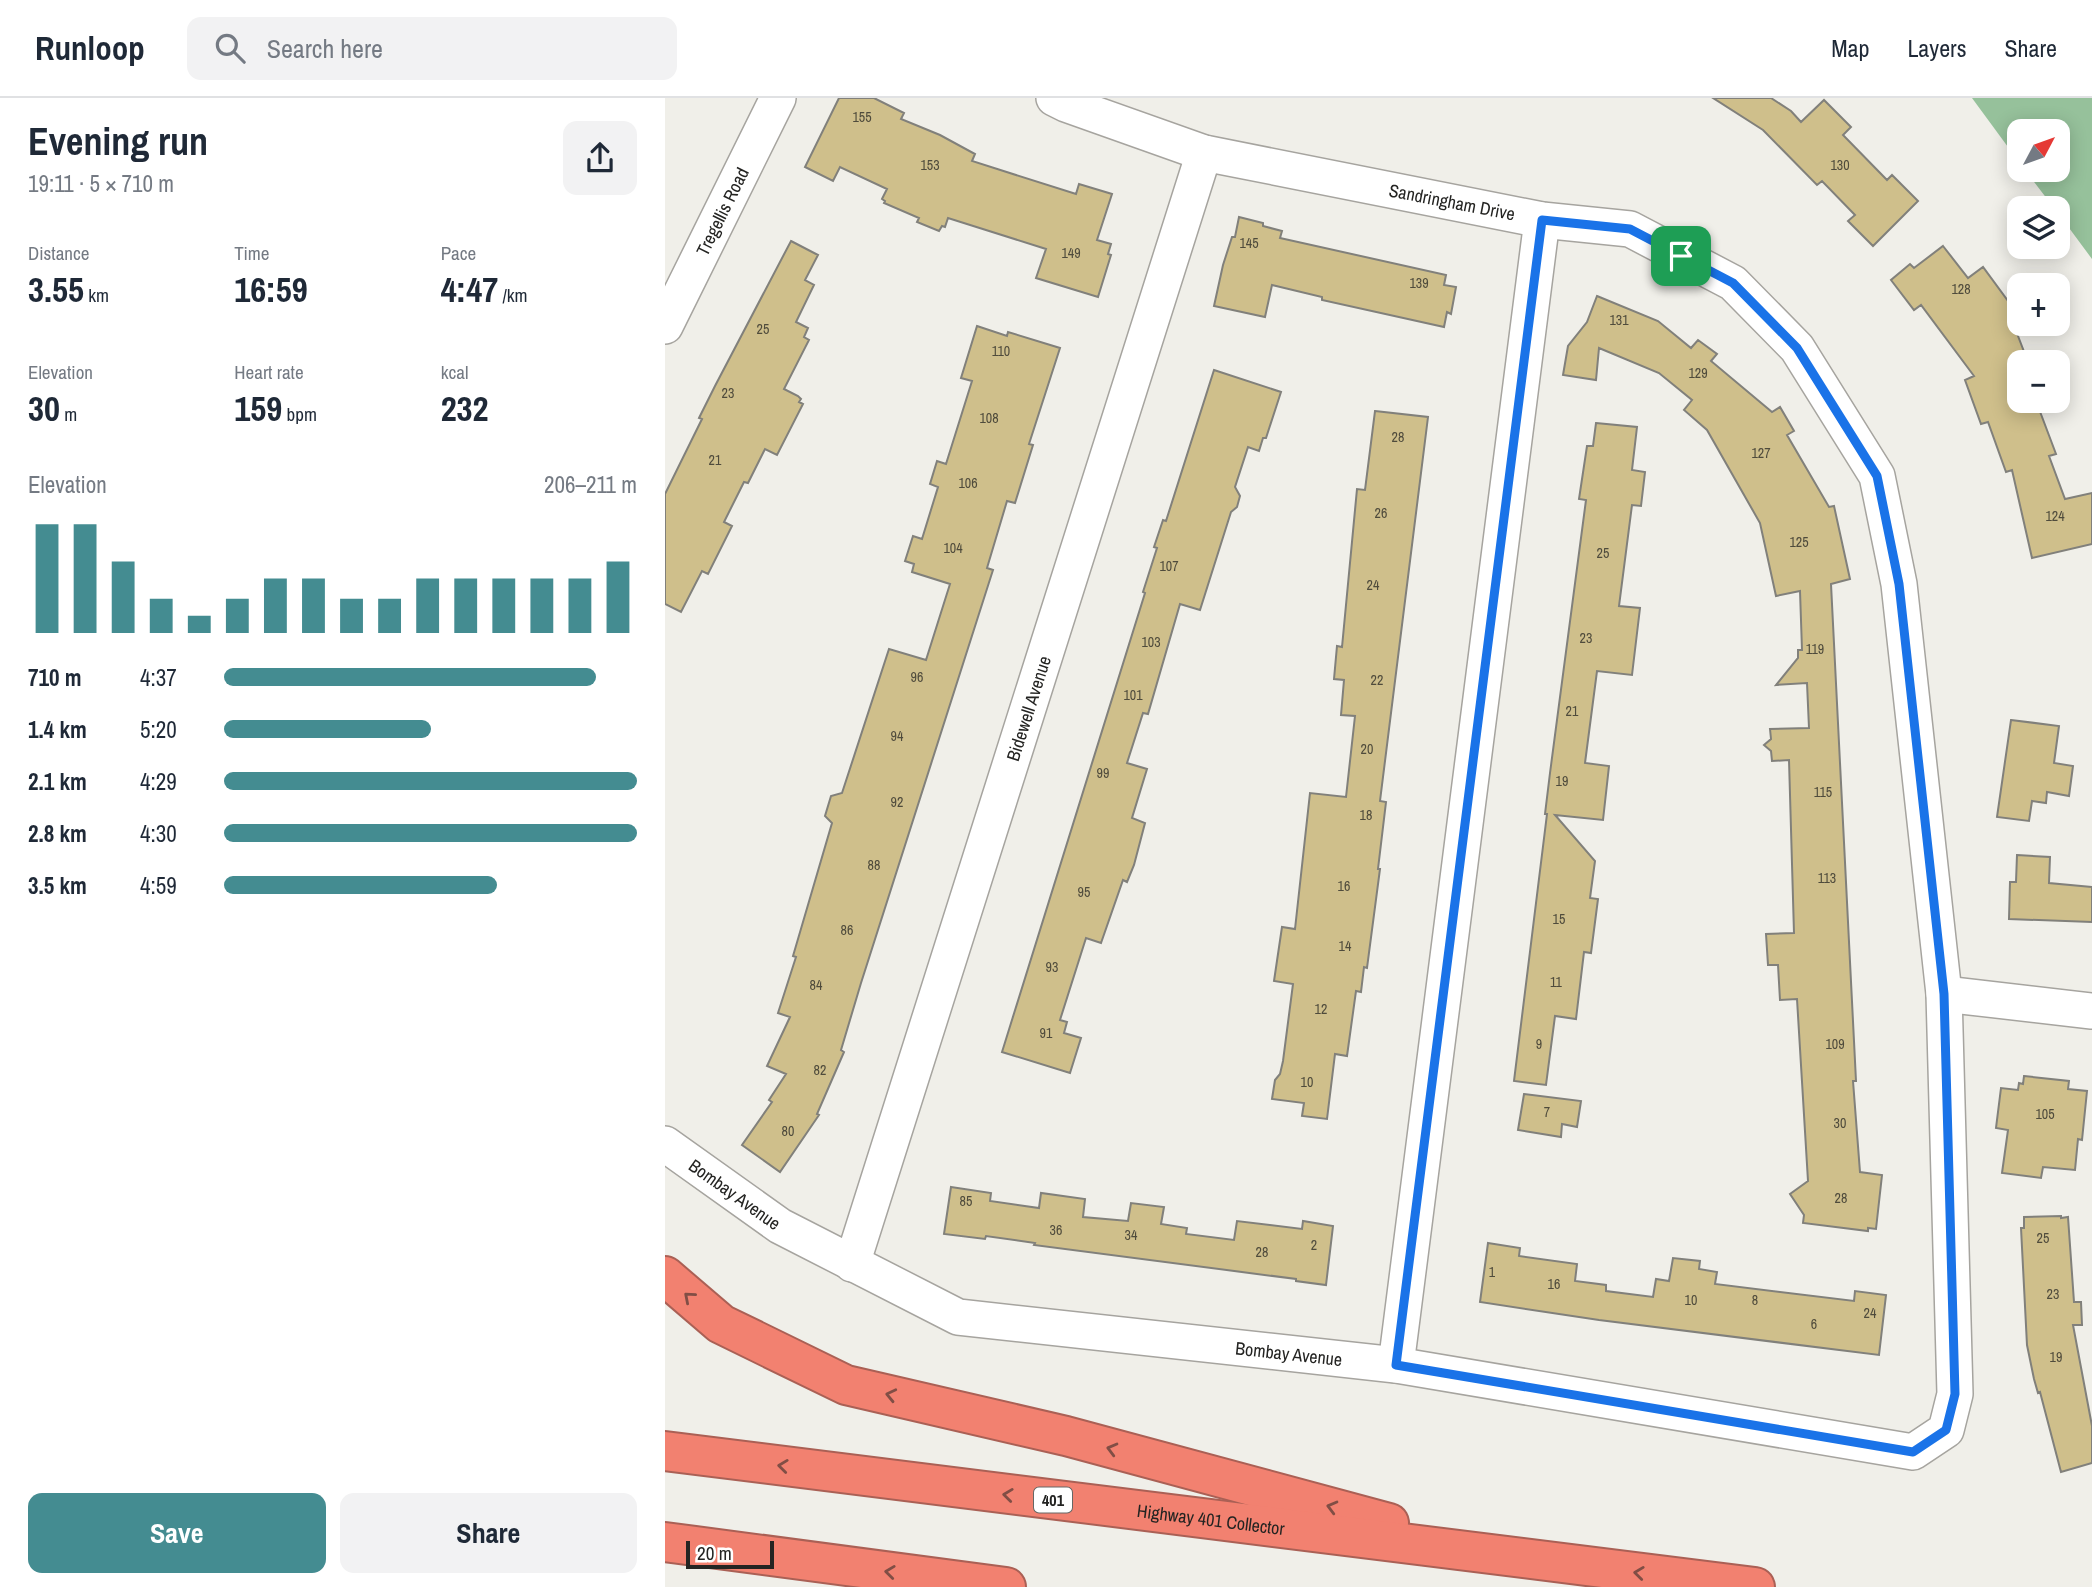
<!DOCTYPE html>
<meta charset="utf-8">
<style>
:root{--surface:#fff;--page:#f2f2f3;--text:#1f2937;--muted:#747a83;--line:#e0e1e3;--accent:#448c91}
body{margin:0;font-family:"Archivo Narrow",sans-serif;background:var(--page);color:var(--text);height:100vh;display:flex;flex-direction:column;font-size:26px;white-space:nowrap}
*{box-sizing:border-box;margin:0}
p{font-size:23px;color:var(--muted)}
.icon{flex:none;width:38px;height:38px;fill:none;stroke:currentColor;stroke-width:2;stroke-linecap:round;stroke-linejoin:round}
.map{position:relative;flex:1;overflow:hidden}
.panel{display:flex;flex-direction:column;background:var(--surface);width:665px}
.panel>*{flex:none}
.needle{width:46px;rotate:49deg}
.controls{position:absolute;left:1342px;top:21px;display:grid;gap:14px}
.controls a{display:grid;place-items:center;width:63px;height:63px;border-radius:14px;background:var(--surface);box-shadow:0 4px 18px #0003;font-size:35px}
.scale{position:absolute;left:21px;bottom:18px;width:88px;box-sizing:border-box;padding-left:7px;border:4px solid #242422;border-top:0;font-size:19px;line-height:24px;white-space:nowrap;color:#242422;-webkit-text-stroke:5px #fff;paint-order:stroke}
.pin{position:absolute;display:grid;place-items:center;width:60px;height:60px;color:#fff;margin:-30px;border-radius:14px;box-shadow:0 4px 10px #0006}
.round{display:grid;place-items:center;flex:none;width:74px;height:74px;border-radius:14px;background:var(--page)}
.overview{display:flex;align-items:center;justify-content:space-between;height:119px;padding:0 28px}
h1{font-size:38px;font-weight:700;line-height:52px}
.figures{display:grid;grid-template-columns:repeat(3,1fr);gap:10px;height:119px;padding:7px 28px}
.figures div{display:grid;align-content:center}
.figures b{font-size:35px;font-weight:700}
.figures small{font-size:19px;font-weight:400}
.figures p{font-size:19px}
.chart{height:196px;padding:14px 28px}
.chart p{display:flex;justify-content:space-between}
.chart svg{width:100%;height:126px;margin-top:7px;stroke:var(--accent);stroke-width:6}
.primary-button{display:flex;gap:14px;margin-top:auto;padding:14px 28px}
.primary-button a{flex:1;height:80px;border-radius:14px;background:var(--accent);color:#fff;font-size:28px;font-weight:700;line-height:80px;text-align:center}
.primary-button a+a{background:var(--page);color:var(--text)}
ul{padding:0 28px;list-style:none;font-size:23px}
li{display:grid;grid-template-columns:112px 84px 1fr;align-items:center;height:52px}
li i{height:18px;border-radius:9px;background:var(--accent)}
header{display:flex;align-items:center;gap:42px;box-sizing:border-box;height:98px;padding:0 35px;background:var(--surface);border-bottom:2px solid var(--line)}
header strong{font-size:33px}
nav{display:flex;gap:38px;margin-inline-start:auto;font-size:24px}
.search{width:490px;height:63px;background:var(--page);display:flex;align-items:center;gap:18px;box-sizing:border-box;padding:0 24px;border-radius:14px;color:var(--muted);font-size:26px}
main{display:flex;flex:1;min-height:0}
.map>svg:first-child{display:block}
</style>
<header>
<strong>Runloop</strong>
<div class="search"><svg class="icon" aria-label="search" viewBox="0 0 24 24"><circle cx="10" cy="10" r="6"/><path d="M15 15l6 6"/></svg>Search here</div>
<nav><a>Map</a><a>Layers</a><a>Share</a></nav>
</header>
<main>
<section class="panel">
<div class="overview"><div><h1>Evening run</h1><p>19:11 · 5 × 710 m</p></div><a class="round"><svg class="icon" aria-label="share" viewBox="0 0 24 24"><path d="M12 15V3M7 8l5-5 5 5M5 13v7h14v-7"/></svg></a></div>
<div class="figures">
<div><p>Distance</p><b>3.55<small> km</small></b></div>
<div><p>Time</p><b>16:59</b></div>
<div><p>Pace</p><b>4:47<small> /km</small></b></div>
</div>
<div class="figures">
<div><p>Elevation</p><b>30<small> m</small></b></div>
<div><p>Heart rate</p><b>159<small> bpm</small></b></div>
<div><p>kcal</p><b>232</b></div>
</div>
<div class="chart"><p><span>Elevation</span>206–211 m</p>
<svg viewBox="0 0 160 44" preserveAspectRatio="none"><path d="M5 44V6M15 44V6M25 44V19M35 44V32M45 44V38M55 44V32M65 44V25M75 44V25M85 44V32M95 44V32M105 44V25M115 44V25M125 44V25M135 44V25M145 44V25M155 44V19"/></svg>
</div>
<ul>
<li><b>710 m</b>4:37<i style="width:90%"></i></li>
<li><b>1.4 km</b>5:20<i style="width:50%"></i></li>
<li><b>2.1 km</b>4:29<i style="width:100%"></i></li>
<li><b>2.8 km</b>4:30<i style="width:100%"></i></li>
<li><b>3.5 km</b>4:59<i style="width:66%"></i></li>
</ul>
<div class="primary-button"><a>Save</a><a>Share</a></div>
</section>
<div class="map">
<svg width="1427" height="1489" viewBox="0 0 1427 1489">
<rect width="100%" height="100%" fill="#f0efe9"/>
<path fill="#96c19b" d="M1307 0H1427V161L1393 115V110H1389L1360 72H1393V33H1354V64Z"/>
<path fill="#cfbf8b" stroke="#81807b" stroke-width="2" d="M174 0H209L239 15 236 21 275 37 310 56 307 63 411 96 414 86 447 96 432 142 446 146 443 156 446 157 433 199 371 180 381 151 283 120 280 129 277 128 274 133 252 124 254 120 219 105 220 103 217 101 222 91 175 69 168 83 140 69Z
M1048 0H1106L1126 13 1136 24 1159 2 1186 29 1178 37 1222 82 1227 77 1253 103 1208 148 1183 123 1190 117 1157 83 1152 87 1098 32Z
M574 119 598 125V128L617 133 615 140 781 177 779 187 791 189 786 216 782 214 779 229 657 202V199L607 187 600 219 549 208 558 167 567 139H570Z
M126 143 153 157 140 182 149 187 131 224 143 230 139 239 144 242 119 291 133 298 136 301 134 304 138 306 112 357 100 351 83 385 79 384 59 424 67 428 43 476 37 473 16 514 0 506V396L37 321 34 320 50 288Z
M1278 148 1303 180 1318 169 1354 218 1348 225 1363 264H1354V303H1371L1391 356 1384 358 1400 401 1427 395V446L1367 460 1347 372 1341 374 1323 324 1316 326 1300 282 1309 278 1256 207 1249 212 1226 182 1245 166 1249 170Z
M932 198 993 223 1026 250 1033 242 1052 256 1046 263 1107 314 1115 309 1129 333 1122 337 1164 409 1169 408 1185 481 1166 486 1191 983H1188L1195 1074 1217 1077 1211 1131 1203 1130V1133L1138 1125 1139 1117 1125 1096 1143 1083 1132 901 1115 902 1113 867H1103L1101 836 1129 835 1124 662 1107 663 1106 653 1099 647 1106 641 1105 631 1144 630 1142 585 1111 587 1133 560V552H1137L1135 493 1111 498 1095 425 1042 332 1019 312 1027 302 994 275 934 250 931 282 898 277 903 248 922 224Z
M312 228 342 238 343 234 395 250 364 346 368 347 350 405 342 403 322 470 328 472 196 885 176 952 179 954 152 1016 154 1017 115 1074 77 1047 107 1004 104 1002 121 976 102 968 125 919 113 915 131 859 128 858 167 725 160 718 166 698 177 695 224 551 261 562 285 486 247 474 249 466 240 463 248 438 257 441 273 389 265 386 272 363 281 366 307 283 296 280Z
M549 272 616 294 601 340H598L594 353 583 349 570 389 575 398 572 409 566 414 535 512 515 506 483 616 478 615 462 665 482 671 467 720 480 725 469 767 462 784 458 782 436 845 421 840 395 922 402 924 399 935 416 940 405 975 337 954 480 495 478 494 492 450 489 449 498 422 501 423Z
M710 313 763 319 715 703 721 704 713 771H715L702 870 699 869 696 894 691 893 682 958 670 956 662 1021 637 1018 639 1005 607 1001 610 982 615 976 618 963 628 886 609 883 617 829 630 831 645 695 681 699 690 618 676 617 679 582 669 581 672 548 677 549 692 391 700 392Z
M931 325 972 329 967 372 980 374 976 408 967 407 954 508 975 510 967 577 932 573 920 665 944 668 938 722 890 717 930 763 925 800 933 801 926 855 919 854 911 921 890 918 881 987 849 983 882 716H880L885 675 921 402 914 401 922 348H928Z
M1346 622 1394 628 1389 665 1408 668 1404 698 1382 694 1381 705 1367 703 1364 723 1332 719Z
M1352 757 1385 759 1384 785 1427 789V824L1344 821 1345 784H1351Z
M1359 978 1404 983 1403 991 1422 993 1417 1042 1413 1041 1410 1072 1378 1069 1376 1080 1337 1075 1343 1032 1331 1030 1336 990 1353 992 1354 985 1358 986Z
M859 996 916 1003 912 1029 897 1026 896 1039 853 1032Z
M286 1089 326 1095 325 1103 374 1110 376 1095 420 1101 418 1119 463 1123 466 1105 499 1109 496 1126 522 1130 521 1136 569 1142 572 1123 637 1131 638 1123 668 1128 661 1187 631 1183V1181L369 1147 370 1145 321 1138 320 1141 279 1136Z
M1396 1118V1120L1403 1119 1409 1204H1416L1417 1227H1408L1427 1328V1365L1396 1374 1375 1294 1373 1295 1369 1281 1362 1247 1356 1130H1359V1119Z
M823 1145 855 1150 854 1158 912 1166 910 1183 941 1187V1193L988 1199 991 1181 1004 1183 1008 1160 1035 1163 1034 1171 1052 1174 1050 1186 1189 1203 1190 1193 1221 1197 1214 1257 934 1222 815 1204Z"/>
<g fill="none" stroke-linecap="round" stroke-linejoin="round">
<g stroke="#a6a49f" stroke-width="38">
<g id="minor">
<path id="s1" d="M0 228 113 0"/>
<path d="M1279 896 1427 913"/>
<path id="s2" d="M0 1046 115 1128 293 1219 731 1267 1248 1354 1281 1332 1290 1296 1279 896 1234 486 1212 378 1132 250 1068 185 965 131 877 122 539 55 401 6 389 0"/>
<path id="s3" d="M187 1166 539 55"/>
<path d="M731 1267 877 122"/>
</g>
</g>
<g stroke="#aa6055" stroke-width="42">
<g id="highway">
<path d="M0 1178 56 1226 181 1287 401 1338 724 1425"/>
<path id="s4" d="M0 1353 1090 1489"/>
<path d="M0 1444 341 1489"/>
</g>
</g>
<use href="#minor" stroke="#fff" stroke-width="35"/>
<use href="#highway" stroke="#f28170" stroke-width="38"/>
</g>
<defs><path id="oneway-chevron" d="M-2-3.5L2.5 0L-2 3.5" fill="none" stroke-width="1.6" stroke-linecap="round" stroke-linejoin="round" transform="scale(1.75)"/></defs>
<g stroke="#814e45">
<use href="#oneway-chevron" transform="translate(24 1199) rotate(-139)"/>
<use href="#oneway-chevron" transform="translate(226 1297) rotate(-167)"/>
<use href="#oneway-chevron" transform="translate(447 1351) rotate(-165)"/>
<use href="#oneway-chevron" transform="translate(118 1368) rotate(-173)"/>
<use href="#oneway-chevron" transform="translate(343 1397) rotate(-173)"/>
<use href="#oneway-chevron" transform="translate(667 1409) rotate(-165)"/>
<use href="#oneway-chevron" transform="translate(225 1474) rotate(-173)"/>
<use href="#oneway-chevron" transform="translate(974 1475) rotate(-173)"/>
</g>
<g fill="none" stroke-linecap="round" stroke-linejoin="round">
<g stroke="#fff" stroke-width="14">
<path id="route" d="M877 122 965 131 1068 185 1132 250 1212 378 1234 486 1279 896 1290 1296 1281 1332 1248 1354 731 1267Z"/>
</g>
<use href="#route" stroke="#1a73e8" stroke-width="9"/>
</g>
<g text-anchor="middle" dominant-baseline="central" stroke-width="7" stroke-linejoin="round" paint-order="stroke">
<g font-size="14" fill="#4f4b3c">
<text x="197" y="19">155</text>
<text x="265" y="67">153</text>
<text x="1175" y="67">130</text>
<text x="584" y="145">145</text>
<text x="406" y="155">149</text>
<text x="754" y="185">139</text>
<text x="1296" y="191">128</text>
<text x="954" y="222">131</text>
<text x="98" y="231">25</text>
<text x="336" y="253">110</text>
<text x="1033" y="275">129</text>
<text x="63" y="295">23</text>
<text x="324" y="320">108</text>
<text x="733" y="339">28</text>
<text x="1096" y="355">127</text>
<text x="50" y="362">21</text>
<text x="303" y="385">106</text>
<text x="716" y="415">26</text>
<text x="1390" y="418">124</text>
<text x="1134" y="444">125</text>
<text x="288" y="450">104</text>
<text x="938" y="455">25</text>
<text x="504" y="468">107</text>
<text x="708" y="487">24</text>
<text x="921" y="540">23</text>
<text x="486" y="544">103</text>
<text x="1150" y="551">119</text>
<text x="252" y="579">96</text>
<text x="712" y="582">22</text>
<text x="468" y="597">101</text>
<text x="907" y="613">21</text>
<text x="232" y="638">94</text>
<text x="702" y="651">20</text>
<text x="438" y="675">99</text>
<text x="897" y="683">19</text>
<text x="1158" y="694">115</text>
<text x="232" y="704">92</text>
<text x="701" y="717">18</text>
<text x="209" y="767">88</text>
<text x="1162" y="780">113</text>
<text x="679" y="788">16</text>
<text x="419" y="794">95</text>
<text x="894" y="821">15</text>
<text x="182" y="832">86</text>
<text x="680" y="848">14</text>
<text x="387" y="869">93</text>
<text x="891" y="884">11</text>
<text x="151" y="887">84</text>
<text x="656" y="911">12</text>
<text x="381" y="935">91</text>
<text x="874" y="946">9</text>
<text x="1170" y="946">109</text>
<text x="155" y="972">82</text>
<text x="642" y="984">10</text>
<text x="882" y="1014">7</text>
<text x="1380" y="1016">105</text>
<text x="1175" y="1025">30</text>
<text x="123" y="1033">80</text>
<text x="1176" y="1100">28</text>
<text x="301" y="1103">85</text>
<text x="391" y="1132">36</text>
<text x="466" y="1137">34</text>
<text x="1378" y="1140">25</text>
<text x="649" y="1147">2</text>
<text x="597" y="1154">28</text>
<text x="827" y="1174">1</text>
<text x="889" y="1186">16</text>
<text x="1388" y="1196">23</text>
<text x="1026" y="1202">10</text>
<text x="1090" y="1202">8</text>
<text x="1205" y="1215">24</text>
<text x="1149" y="1226">6</text>
<text x="1391" y="1259">19</text>
</g>
<rect fill="#fff" stroke="#666664" stroke-width="2" x="369" y="1389.5" width="38" height="25" rx="5"/>
<g font-size="16" font-weight="bold" fill="#242422">
<text x="388" y="1402">401</text>
</g>
<g font-size="18" fill="#242422" stroke="#fff">
<text transform="translate(787 104) rotate(11)">Sandringham Drive</text>
<text stroke="none"><textPath href="#s1" startOffset="128">Tregellis Road</textPath></text>
<text stroke="none"><textPath href="#s3" startOffset="583">Bidewell Avenue</textPath></text>
<text stroke="none"><textPath href="#s2" startOffset="86">Bombay Avenue</textPath></text>
<text stroke="none"><textPath href="#s2" startOffset="674">Bombay Avenue</textPath></text>
<text stroke="none"><textPath href="#s4" startOffset="550">Highway 401 Collector</textPath></text>
</g>
</g>
</svg>
<div class="controls">
<a><svg class="needle" viewBox="-14 -14 28 28"><path d="M0-13l5 13h-10z" fill="#e53935"/><path d="M0 13l5-13h-10z" fill="#747a83"/></svg></a>
<a><svg class="icon" aria-label="layers" viewBox="0 0 24 24"><path d="M12 4l9 5-9 5-9-5zM3 14l9 5 9-5"/></svg></a>
<a>+</a>
<a>−</a>
</div>
<div class="scale">20 m</div>
<div class="pin" style="left:1016px;top:158px;background:#1e9e55"><svg class="icon" aria-label="arrive" viewBox="0 0 24 24"><path d="M6 21V4h12l-3 4 3 4H6"/></svg></div>
</div>
</main>
